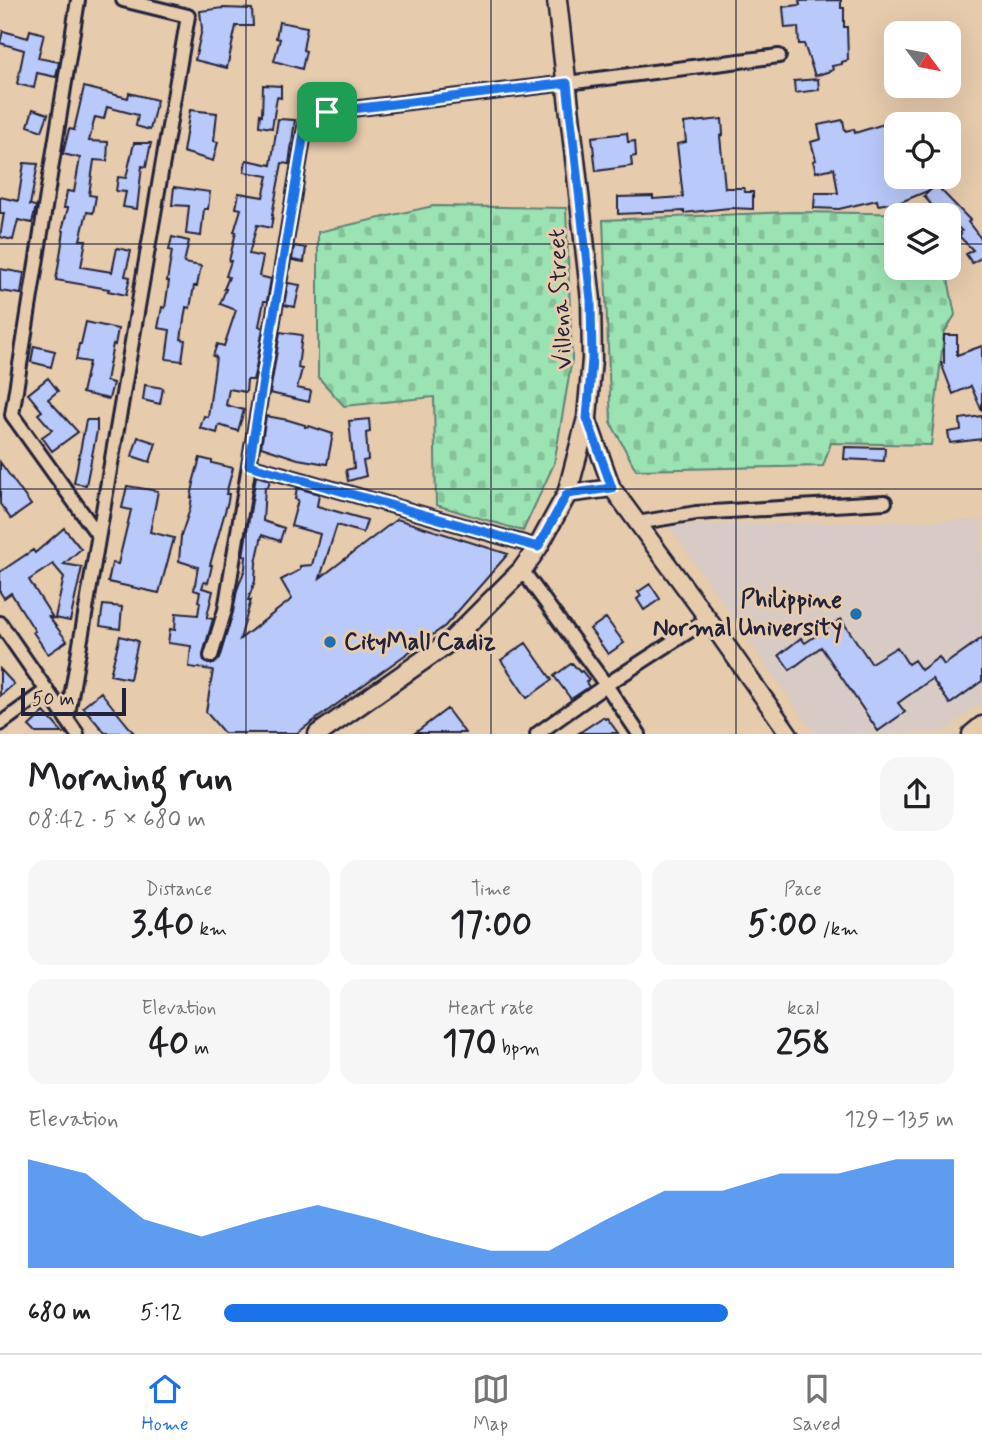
<!DOCTYPE html>
<meta charset="utf-8">
<style>
:root{--surface:#fff;--page:#f6f6f6;--text:#202124;--muted:#757577;--line:#e0e0e0;--accent:#1a73e8}
body{margin:0;font-family:Mynerve,sans-serif;background:var(--page);color:var(--text);height:100vh;display:flex;flex-direction:column;font-size:26px;white-space:nowrap}
*{box-sizing:border-box;margin:0}
p{font-size:23px;color:var(--muted)}
.icon{flex:none;width:38px;height:38px;fill:none;stroke:currentColor;stroke-width:2;stroke-linecap:round;stroke-linejoin:round}
.map{position:relative;height:734px;overflow:hidden}
.sheet{display:flex;flex-direction:column;background:var(--surface);flex:1}
.sheet>*{flex:none}
.needle{width:46px;rotate:122deg}
.buttons{position:absolute;left:884px;top:21px;display:grid;gap:14px}
.buttons a{display:grid;place-items:center;width:77px;height:77px;border-radius:14px;background:var(--surface);box-shadow:0 7px 28px #0002;font-size:35px}
.scale{position:absolute;left:21px;bottom:18px;width:105px;box-sizing:border-box;padding-left:7px;border:4px solid #22223b;border-top:0;font-size:19px;line-height:24px;white-space:nowrap;color:#22223b;-webkit-text-stroke:5px #e6cbad;paint-order:stroke}
.pin{position:absolute;display:grid;place-items:center;width:60px;height:60px;color:#fff;margin:-30px;border-radius:14px;box-shadow:0 4px 10px #0006}
.round{display:grid;place-items:center;flex:none;width:74px;height:74px;border-radius:21px;background:var(--page)}
.head{display:flex;align-items:center;justify-content:space-between;height:119px;padding:0 28px}
h1{font-size:38px;font-weight:800;line-height:52px}
.figures{display:grid;grid-template-columns:repeat(3,1fr);gap:10px;height:119px;padding:7px 28px}
.figures div{display:grid;align-content:center;border-radius:18px;background:var(--page);text-align:center}
.figures b{font-size:35px;font-weight:800}
.figures small{font-size:19px;font-weight:400}
.figures p{font-size:19px}
.chart{height:196px;padding:14px 28px}
.chart p{display:flex;justify-content:space-between}
.chart svg{width:100%;height:126px;margin-top:7px;fill:var(--accent);opacity:.7}
ul{padding:0 28px;list-style:none;font-size:23px}
li{display:grid;grid-template-columns:112px 84px 1fr;align-items:center;height:52px}
li i{height:18px;border-radius:9px;background:var(--accent)}
.menu{display:flex;justify-content:space-around;align-items:center;height:98px;border-top:2px solid var(--line);background:var(--surface);font-size:19px;color:var(--muted)}
.menu a{display:grid;justify-items:center;gap:4px}
.menu .current{color:var(--accent)}
.map>svg:first-child{display:block}
</style>
<div class="map">
<svg width="982" height="734" viewBox="0 0 982 734">
<defs>
<pattern id="cemetery-stones" width="16" height="16" patternUnits="userSpaceOnUse" patternTransform="scale(1.75)"><rect width="16" height="16" fill="#9be3b2"/><path d="M2 7V4a2 2 0 0 1 4 0v3zM10 15v-3a2 2 0 0 1 4 0v3z" fill="#85c29a"/></pattern>
</defs>
<rect width="100%" height="100%" fill="#e6cbad"/>
<filter id="ink" filterUnits="userSpaceOnUse"><feTurbulence type="fractalNoise" baseFrequency=".0143" numOctaves="2"/><feDisplacementMap in="SourceGraphic" scale="14" xChannelSelector="R" yChannelSelector="G"/><feConvolveMatrix kernelMatrix="1 2 1 2 8 2 1 2 1" color-interpolation-filters="sRGB"/></filter>
<g filter="url(#ink)">
<path fill="#d8cac4" d="M982 520V703L941 733H814L668 525Z"/>
<path fill="url(#cemetery-stones)" stroke="#5e8276" stroke-width="2" d="M433 206 566 208 572 359 554 464 523 531 436 505 434 397 344 406 318 377V232Z
M792 212 936 214V215H896V268H946L955 315 944 333 931 445 831 443 823 466 636 470 611 423 603 220Z"/>
<path fill="#b9c9fa" stroke="#22223b" stroke-width="2" d="M841 0V8H844V27H847L848 60 842 62V64L832 66 833 70 815 76 804 44H799L798 27 785 28 783 7 800 5 799 1Z
M223 8 252 9 253 26H236L227 68 195 60 202 29 200 11Z
M279 22 307 27 303 50 306 51 302 69 274 61 280 39 276 38Z
M30 30 44 34 38 58 59 62 56 77 37 73 34 88 17 84 24 50 0 43 3 31 28 38Z
M818 79 819 90 795 93 794 81Z
M263 85 281 86V98L277 97 272 128 259 126 260 114 262 115Z
M84 87 128 98 129 93 157 100 150 130 136 126 138 115 107 107 104 119 95 117 89 141 108 142 107 161 94 160 89 195 96 196 93 213 87 212 80 240H86L81 267 112 272 117 248 131 251 125 276 130 277 126 295 108 291 109 289 56 280 64 231 62 230 68 208H64L67 191 74 192 80 158 63 154 69 129 74 130Z
M33 109 48 114 42 131 28 126Z
M190 110 217 113 214 141 218 142 213 161 183 152Z
M278 119 295 120 289 164 282 163 272 215H273L271 228 257 225 249 254 263 257 259 276 271 279 267 301H264L259 326 263 328 256 368 253 380H247L246 392 229 389 226 405 244 410 238 431 219 425 217 433 200 428 204 416 208 417 216 357 213 356 217 344 224 346 236 310 220 304 226 289H224L229 277 226 276 231 261H229L236 232H234L241 209 236 208 239 193 263 197 268 176 244 172 246 160 271 165Z
M722 119 723 135 720 136 725 188H744L745 192H753V209L729 208 684 213V211L618 214V197L653 196V199L683 197 677 144 686 142 684 123Z
M843 120 845 131 854 129 855 133 884 124 888 137 896 134V177H923L930 190 896 204 895 202 878 205 877 200 839 209 814 208 815 193H838L834 168 816 172 813 161 816 160 811 142 821 139 818 125Z
M627 133 628 142 635 141 636 156 631 157 632 166 596 171 592 137Z
M134 143H151L146 167 142 166 137 209 123 207 126 192 116 191 118 177 126 178Z
M24 163 38 164 30 205 36 206 32 223 18 220 13 240 0 237 4 213H0V197L18 201Z
M936 185 970 220 968 222 982 240V260L981 258 972 263 966 254 973 250 959 236 961 234 959 233 962 231 948 218V215H946L937 206 934 208 924 196Z
M174 187 210 192 208 209H204L201 236 186 234 189 206 172 205Z
M172 237 189 241 184 263 201 266 197 286H194L190 308 186 307 181 339 185 340 182 361 166 359 170 330 158 328 162 307 165 308 169 281H167L172 251 169 250Z
M294 246 306 248 304 262 292 260Z
M0 269 24 273 21 294 0 291Z
M288 283 300 285 295 307 284 305Z
M86 322 118 329 115 345 113 344 106 381 113 383 109 399 82 393 89 362 76 360 79 344H81Z
M280 332 302 335 298 368 302 369 297 388 311 391 309 402 270 393Z
M944 335H957V355L982 346V411L971 386 953 394 941 363H944Z
M34 346 55 351 51 367 31 362Z
M48 378 58 391 48 399 78 432 52 451 42 437 52 430 38 414 42 411 28 394Z
M145 385 163 388 160 404 143 400Z
M266 416 288 420 305 425V427L309 426 333 434 327 464 298 459 261 447Z
M982 416V439L950 443 948 432 961 430 960 419Z
M369 419 370 432 366 433 368 460 363 461 366 476 348 481 346 470 354 468 349 421Z
M86 420H97V431L86 485 74 483Z
M138 437 156 443 150 462 132 456Z
M845 447 885 448 884 461 844 459Z
M200 458 212 461V463L233 468 226 494H229L228 501 210 565H212L208 583 204 582 202 588 213 591 207 616V618L213 619 203 654 204 661 208 664H214L219 659 233 612 237 590 245 569 246 556H243L256 476 270 480 268 487H265L263 521 284 528 280 541 262 535 256 563 255 581 248 600H251L240 639 292 599 281 580 300 570V566L312 565 320 534 291 526 298 500 295 499 297 488 319 494 317 506 367 520 363 533 337 525 320 578 397 519 508 554 445 626 297 733H224L206 712 213 670 189 667 191 646 168 643 170 629 175 630 176 613 198 615 200 602 198 601 200 592 194 590 198 567 179 561 181 536 190 509 192 497H191L194 483H193Z
M0 462 31 505 11 519 0 504Z
M127 486 158 491 150 532 174 538 159 593 108 582 112 563 118 564 131 510 122 508Z
M64 528 81 549 64 564 82 567 70 621 55 618 64 577 53 564 29 580 53 618 49 617 67 641 48 654 33 632 35 631 11 593 4 598 0 592V572L33 550 35 553Z
M650 584 660 599 644 610 637 599 641 596 638 592Z
M103 605 122 607 120 629 100 626Z
M606 618 624 643 608 654 590 629Z
M841 619 871 663 897 647 908 664 914 660 921 670 939 657 944 665 982 638V681L950 704 932 679 898 703 905 712 878 731 821 647 790 670 779 655 801 638 805 643Z
M120 636 138 641 130 679 110 675Z
M526 643 552 680 527 698 501 660Z
M572 663 580 672 582 671 589 680 586 682 589 687 571 699 554 676Z
M0 669 14 684 0 696Z
M101 692 120 716 134 733H105L83 707Z
M447 709 465 733H415Z
M44 712 63 733H36L29 726Z
M603 717 605 719 607 718 618 733H579Z"/>
<g fill="none" stroke-linecap="round" stroke-linejoin="round">
<g stroke="#22223b" stroke-width="18">
<path id="minor" d="M78 0 12 415 98 535
M249 465 538 547
M637 523 696 513 885 502
M522 570 606 685 639 734
M0 623 77 734
M211 656 225 610 306 121 327 112 567 83 779 56
M67 720 188 16 123 0
M0 724 47 690
M537 734 606 685 708 619"/>
</g>
<g stroke="#22223b" stroke-width="21">
<path id="tertiary" d="M587 418 612 488 708 619 789 734
M567 494 612 488
M971 734 982 725"/>
</g>
<g stroke="#22223b" stroke-width="23">
<path id="secondary" d="M318 734 452 640 522 570 538 547 567 494 587 418 592 359 591 300 557 0"/>
</g>
<use href="#minor" stroke="#e6cbad" stroke-width="12"/>
<use href="#tertiary" stroke="#e6cbad" stroke-width="16"/>
<use href="#secondary" stroke="#e6cbad" stroke-width="18"/>
</g>
</g>
<g fill="none" stroke-linecap="round" stroke-linejoin="round" filter="url(#ink)">
<g stroke="#fff" stroke-width="14">
<path id="route" d="M567 83 591 300 592 359 587 418 612 488 567 494 538 547 249 465 306 121 327 112Z"/>
</g>
<use href="#route" stroke="#1a73e8" stroke-width="9"/>
</g>
<path fill="none" stroke="#22223b" stroke-width="2" stroke-opacity="0.55" d="M246 0V734M491 0V734M736 0V734M0 244H896M948 244H982M0 489H982"/>
<g fill="#1f6fb2" stroke="#e6cbad" stroke-width="2.5">
<circle cx="856" cy="614" r="7"/>
<circle cx="330" cy="642" r="7"/>
</g>
<g text-anchor="middle" dominant-baseline="central" stroke-width="6" stroke-linejoin="round" paint-order="stroke">
<g font-size="24" fill="#22223b" stroke="#e6cbad">
<text transform="translate(561 299) rotate(-93)">Villena Street</text>
</g>
<g font-size="24" font-weight="bold" fill="#22223b" stroke="#e6cbad" text-anchor="end">
<text x="842" y="600">Philippine<tspan x="842" dy="28">Normal University</tspan></text>
<text x="344" y="642" text-anchor="start">CityMall Cadiz</text>
</g>
</g>
</svg>
<div class="buttons">
<a><svg class="needle" viewBox="-14 -14 28 28"><path d="M0-13l5 13h-10z" fill="#e53935"/><path d="M0 13l5-13h-10z" fill="#757577"/></svg></a>
<a><svg class="icon" aria-label="locate" viewBox="0 0 24 24"><circle cx="12" cy="12" r="6"/><path d="M12 2v4M12 18v4M2 12h4M18 12h4"/></svg></a>
<a><svg class="icon" aria-label="layers" viewBox="0 0 24 24"><path d="M12 4l9 5-9 5-9-5zM3 14l9 5 9-5"/></svg></a>
</div>
<div class="scale">50 m</div>
<div class="pin" style="left:327px;top:112px;background:#1e9e55"><svg class="icon" aria-label="arrive" viewBox="0 0 24 24"><path d="M6 21V4h12l-3 4 3 4H6"/></svg></div>
</div>
<section class="sheet">
<div class="head"><div><h1>Morning run</h1><p>08:42 · 5 × 680 m</p></div><a class="round"><svg class="icon" aria-label="share" viewBox="0 0 24 24"><path d="M12 15V3M7 8l5-5 5 5M5 13v7h14v-7"/></svg></a></div>
<div class="figures">
<div><p>Distance</p><b>3.40<small> km</small></b></div>
<div><p>Time</p><b>17:00</b></div>
<div><p>Pace</p><b>5:00<small> /km</small></b></div>
</div>
<div class="figures">
<div><p>Elevation</p><b>40<small> m</small></b></div>
<div><p>Heart rate</p><b>170<small> bpm</small></b></div>
<div><p>kcal</p><b>258</b></div>
</div>
<div class="chart"><p><span>Elevation</span>129–135 m</p>
<svg viewBox="0 0 160 44" preserveAspectRatio="none"><path d="M0 44V6L10 11L20 27L30 33L40 27L50 22L60 27L70 33L80 38L90 38L100 27L110 17L120 17L130 11L140 11L150 6L160 6V44z"/></svg>
</div>
<ul>
<li><b>680 m</b>5:12<i style="width:69%"></i></li>
</ul>
</section>
<nav class="menu">
<a class="current"><svg class="icon" aria-label="home" viewBox="0 0 24 24"><path d="M3 11l9-7 9 7M6 9v11h12V9"/></svg>Home</a>
<a><svg class="icon" aria-label="map" viewBox="0 0 24 24"><path d="M3 6l6-2 6 2 6-2v14l-6 2-6-2-6 2zM9 4v14M15 6v14"/></svg>Map</a>
<a><svg class="icon" aria-label="saved" viewBox="0 0 24 24"><path d="M7 4h10v16l-5-4-5 4z"/></svg>Saved</a>
</nav>
